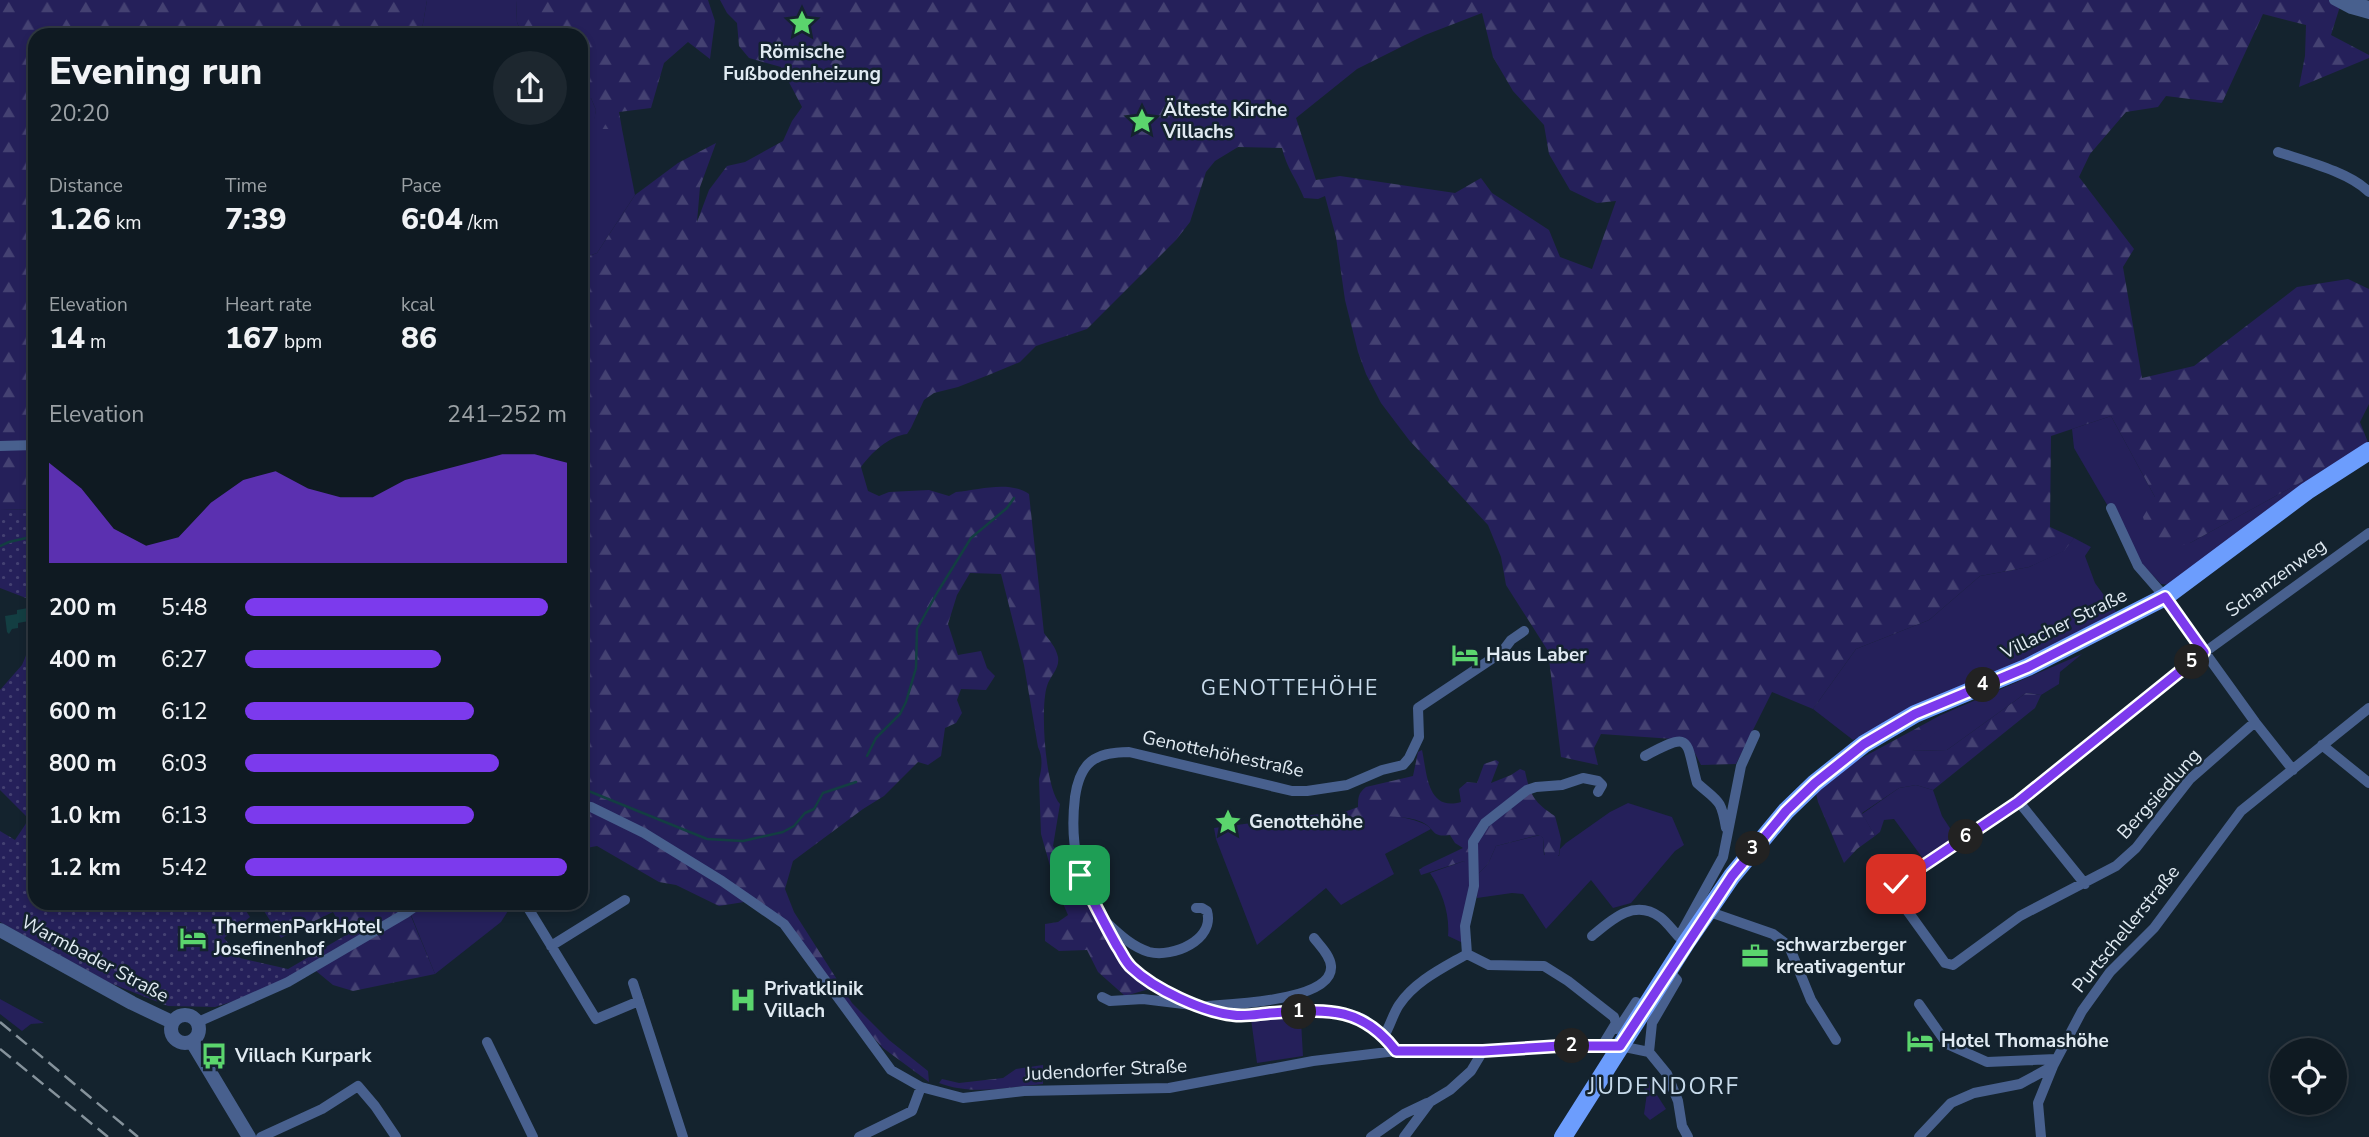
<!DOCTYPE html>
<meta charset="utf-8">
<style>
:root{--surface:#0f1a22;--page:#1d272f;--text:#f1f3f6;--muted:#9ba1a5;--line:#2f3840;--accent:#7c3aed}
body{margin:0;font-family:"Nunito Sans",sans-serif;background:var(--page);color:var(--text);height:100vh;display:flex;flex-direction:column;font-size:26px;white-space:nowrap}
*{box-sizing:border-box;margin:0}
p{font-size:23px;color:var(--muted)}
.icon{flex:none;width:38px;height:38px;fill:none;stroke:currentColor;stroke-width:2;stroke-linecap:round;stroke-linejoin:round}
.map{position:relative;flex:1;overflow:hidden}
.sheet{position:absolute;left:28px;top:28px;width:560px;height:882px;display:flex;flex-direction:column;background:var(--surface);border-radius:21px;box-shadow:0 4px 10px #0003,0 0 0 2px var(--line)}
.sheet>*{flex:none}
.tools{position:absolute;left:2270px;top:1038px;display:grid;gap:14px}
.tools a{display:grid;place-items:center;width:77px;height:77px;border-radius:50%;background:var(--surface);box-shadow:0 4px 10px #0003,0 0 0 2px var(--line);font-size:35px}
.pin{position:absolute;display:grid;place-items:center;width:60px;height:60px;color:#fff;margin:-30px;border-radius:14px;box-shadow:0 4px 10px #0006}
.km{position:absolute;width:35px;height:35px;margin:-18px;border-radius:50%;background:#222;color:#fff;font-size:19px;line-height:35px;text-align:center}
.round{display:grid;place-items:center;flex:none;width:74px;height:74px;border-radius:37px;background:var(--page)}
.headline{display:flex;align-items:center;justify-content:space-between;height:119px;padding:0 21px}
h1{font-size:38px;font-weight:800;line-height:52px}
.metrics{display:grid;grid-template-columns:repeat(3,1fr);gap:10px;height:119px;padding:7px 21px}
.metrics div{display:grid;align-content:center}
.metrics b{font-size:30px;font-weight:800}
.metrics small{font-size:19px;font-weight:400}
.metrics p{font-size:19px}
.chart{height:196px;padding:14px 21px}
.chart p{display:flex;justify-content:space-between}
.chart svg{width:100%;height:126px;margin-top:7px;fill:var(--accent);opacity:.7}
ul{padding:0 21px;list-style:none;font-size:23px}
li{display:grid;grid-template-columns:112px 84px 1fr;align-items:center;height:52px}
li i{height:18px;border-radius:9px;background:var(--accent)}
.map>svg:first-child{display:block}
</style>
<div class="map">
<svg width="2369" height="1137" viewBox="0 0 2369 1137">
<defs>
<pattern id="forest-firs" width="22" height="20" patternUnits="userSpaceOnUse" patternTransform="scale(1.75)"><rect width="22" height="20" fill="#25205a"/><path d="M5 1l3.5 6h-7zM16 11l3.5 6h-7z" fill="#444172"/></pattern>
<pattern id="park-dots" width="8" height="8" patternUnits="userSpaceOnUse" patternTransform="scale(1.75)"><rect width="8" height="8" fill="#25205a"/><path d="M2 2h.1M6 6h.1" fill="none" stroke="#444172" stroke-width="1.8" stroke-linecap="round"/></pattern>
</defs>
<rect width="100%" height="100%" fill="#14232e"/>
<path fill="#25205a" d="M427 0H516L517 22 522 35H421Z
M591 98 596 110 593 129H622L635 195 597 253 581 259V99Z
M2111 416 2155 497 2190 543 2321 471 2171 585 2161 584 2141 563 2074 448 2072 429Z
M2074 538 2091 547 2085 556 2095 583 2117 613 2024 661 1909 711 1853 740 1813 709 1856 649 1929 620 1980 576 2029 567 2063 551Z
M2082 654 2060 672 2059 684 2041 695 2026 693 1947 750 1911 751 1941 728V715Z
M1916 785 1933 790 1942 816 1957 839 1924 860 1894 819 1884 820 1880 832 1875 836 1862 814 1899 788Z
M1628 803 1672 817 1684 845 1675 851 1631 903 1613 908 1591 880 1546 929 1523 894 1512 893 1477 898 1478 874 1488 864 1496 846 1540 835 1543 838 1544 855 1559 856 1560 849 1566 843 1610 812Z
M1320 814 1321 822 1335 821V826C1345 822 1356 816 1367 815 1381 813 1422 818 1431 829L1385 854 1394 874 1341 905 1326 888 1257 945 1216 839 1214 828Z
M1464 861 1472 874 1463 943 1448 936C1450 914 1442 891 1430 873Z
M428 903H513L501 922 435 974 411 915Z
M0 999 44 1023 31 1024 22 1031 0 1014Z
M1288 1017 1301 1021 1303 1056 1257 1063 1251 1019Z
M1648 1081 1666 1109 1650 1120 1644 1114 1647 1093 1643 1087Z"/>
<path fill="url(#forest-firs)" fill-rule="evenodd" d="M0 0H427L421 35H35V510L0 509Z
M516 0H708L715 21 710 59 688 42 664 63 651 108 619 112 622 129H592L596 110 591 98 581 99V35H522L517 22Z
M720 0H2342L2331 35 2369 55V58L2299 87 2305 56 2306 25 2263 14 2222 103 2166 96 2158 107 2126 112 2090 154 2079 177 2134 249 2123 267 2142 378 2194 366 2297 287 2348 279 2369 289V404L2360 422 2369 445 2190 543 2153 554 2143 517 2155 497 2111 416 2051 436 2050 527 2074 538 2064 551 2029 567 1980 576 1929 620 1856 649 1813 709 1772 692 1736 764 1701 765 1688 740 1601 734 1594 748 1598 765 1561 757 1548 651 1506 585 1501 557 1488 525 1409 440 1381 403 1366 374 1358 352 1345 300 1336 237 1325 196 1318 199 1304 198C1297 180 1286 167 1282 148L1238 147 1215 161 1206 172 1190 222 1176 240 1087 329 1036 346 1020 362 991 374 958 387 934 393 924 400 911 428 907 434C889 436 871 453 861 467L868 491 879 496 889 492 929 490 949 496 956 492C979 490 1009 480 1029 494L1044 633C1049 640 1056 647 1058 657 1060 669 1050 676 1047 686 1040 708 1045 788 1060 804L1053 846 1060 854 1068 887 1087 898 1100 928 1124 965 1149 989 1125 996 1098 972 1087 950 1059 951 1045 941V924L1058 922 1068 915 1056 887 1041 834 1039 779C1042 768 1043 757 1038 747L1024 665 1001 574 970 573 957 595 948 624 958 655 981 651 987 668 995 676 986 690 961 689 957 700 962 713 956 723 945 728 941 756 928 765 918 762 884 796 863 809 793 861 785 889 794 912 852 1003 889 1040 928 1071 929 1082 883 1048 859 1022 780 919 744 902 719 906 676 885 659 882 597 846 581 849V259L597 253 635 195 678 163 716 143 700 187 697 222 709 190 727 166 745 162 783 141 792 121 802 107 781 67 749 58 739 46 737 23 727 13ZM1482 13 1493 57 1513 91 1544 125 1549 154 1570 190 1597 203 1616 201 1592 269 1560 257 1549 230 1492 193 1481 178 1455 193 1340 176 1316 180 1296 118 1357 69 1425 35Z
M2026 693 2041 695 2035 708 1933 790 1916 785 1899 788 1862 813 1875 836 1857 849 1844 863 1818 802 1815 789 1845 767 1941 715 1942 728 1912 751 1947 750Z
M1422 750C1427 773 1427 812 1461 802L1459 789 1467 782 1477 783 1484 764 1496 760 1499 762 1491 783 1511 775 1520 769 1525 771C1530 796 1535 803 1555 816L1561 839 1559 855 1550 863 1545 860 1543 838 1539 835 1496 846 1488 864 1478 874 1468 875 1464 861 1421 875 1419 870 1423 867 1463 848 1455 843 1450 835C1431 838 1436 829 1422 822 1406 815 1384 817 1367 815 1360 829 1352 829 1338 829L1334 826 1339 814 1358 807C1358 798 1358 793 1366 787L1413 776 1418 752Z
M286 903H415L408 909 435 974 353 991 333 985 310 966 307 958 346 935 333 912 298 929Z
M1043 1065V1084C1007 1087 974 1096 939 1083L942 1079 959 1083 1003 1078 1016 1069Z"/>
<path fill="url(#park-dots)" d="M0 509 35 510V615L26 598 0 588Z
M35 634V903H244L242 905 250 917 224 938 240 958 288 969 307 958 310 966 253 995 215 1007 168 1006 110 983 0 922V831L15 840 29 819 0 790V690L22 665Z
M259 903H286L298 929 281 938Z"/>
<path fill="#133e42" d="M28 608 29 621 18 623V628L12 629 9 634 7 632 5 616 17 614V610Z"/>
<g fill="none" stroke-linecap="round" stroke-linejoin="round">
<path stroke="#133e42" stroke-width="2.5" d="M0 546 9 542 35 536
M867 756 876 738 900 714 906 702 916 668 917 629 937 593 971 538 1007 508 1014 498
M581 788 707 839 743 841 783 832 794 826 805 813 814 809 823 793 856 782
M308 903 349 909 364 903"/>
<path stroke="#48608e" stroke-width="10" d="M2334 0 2351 9 2369 14
M2349 0 2369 6
M2278 152C2305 161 2349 172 2369 192
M0 446 35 445
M2111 508 2138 566 2165 597 2255 722 2293 770
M2255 722 2190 779 2136 848 2116 866 2020 916 1953 965 1945 963 1896 895V884L2019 802 2205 652 2369 533
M2322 745 2369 783
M1645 756C1693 730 1685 739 1697 783 1718 802 1721 798 1726 828
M2019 802 2085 884
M581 806 591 807 644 833 722 881 784 924 891 1070 921 1087 963 1098 1024 1091 1169 1088 1313 1061 1396 1051H1483L1560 1046H1620L1649 1052 1667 1074 1678 1101 1682 1126 1688 1137
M525 903 596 1019 639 1001
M1707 911 1773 934 1789 946 1811 1000 1836 1040
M1108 924C1121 936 1133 947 1149 952 1173 958 1215 940 1207 911L1202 908H1196
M1592 936C1611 920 1634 898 1660 917 1667 922 1673 931 1679 937
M1686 943 1679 937 1723 857 1741 766 1755 735
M551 946 625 900
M1467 954 1465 926 1474 886 1473 842 1485 823 1527 790 1536 787 1562 785 1583 778 1598 781 1602 785 1598 792
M1467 954 1489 965 1544 966 1568 981 1614 1017 1616 1023 1602 1046
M633 983 683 1137
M1102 997 1110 1001 1143 999 1192 1005
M1919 1004 1947 1044 1987 1062 2056 1059
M1208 1006C1232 1004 1334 1001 1331 966 1330 955 1320 946 1314 938
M198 1022 288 982 406 913 420 903
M1616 1029 1619 1028 1636 1002
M1384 1036C1390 1026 1393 1014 1399 1005 1415 981 1443 968 1467 954
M487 1042 533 1137
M1396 1051C1386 1038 1375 1025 1361 1018 1336 1007 1292 1012 1265 1014 1255 1014 1244 1017 1233 1015 1208 1012 1145 985 1129 965 1119 953 1112 937 1104 924 1079 881 1069 847 1075 797 1080 762 1095 752 1129 752L1292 791H1307L1347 785 1382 770 1403 765 1409 758 1419 737 1418 708 1502 652 1511 640 1524 631
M1649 1052 1652 1023 1677 980 1668 970
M261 1137 322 1109 358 1086 375 1106 396 1137
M859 1137 912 1111 921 1087
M1371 1137 1404 1114 1427 1103
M1404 1137 1430 1102 1450 1090 1471 1071 1483 1051
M1919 1137 1951 1103 1974 1093 2020 1084 2053 1066
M2041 1137 2038 1103 2053 1066 2082 1011 2110 972 2154 928 2241 811 2369 708"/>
<path stroke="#48608e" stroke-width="14" d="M0 930 132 1003 172 1022
M171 1029a14 14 0 1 1 28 0a14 14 0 1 1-28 0Z
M192 1042 249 1137"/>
<path stroke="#6c9dfd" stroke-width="18" d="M1563 1137 1686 943 1732 876 1786 811 1815 783 1864 744 1915 714 2028 667 2165 597 2307 491 2369 451"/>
<path stroke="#85929b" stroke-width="2.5" stroke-dasharray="14 7" stroke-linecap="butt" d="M0 1022 138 1137
M0 1049 108 1137"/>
</g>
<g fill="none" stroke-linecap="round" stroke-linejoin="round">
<g stroke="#fff" stroke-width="14">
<path id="route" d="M1080 875C1092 899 1104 923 1117 946 1122 953 1125 962 1132 968 1154 989 1203 1012 1233 1015 1245 1017 1258 1014 1270 1013 1324 1010 1360 1004 1396 1051H1483L1560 1046H1620L1732 876 1786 811 1815 783 1864 744 1915 714 2028 667 2165 597 2204 652 2018 802 1896 884"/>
</g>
<use href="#route" stroke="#7c3aed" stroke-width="9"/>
</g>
<defs>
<g id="sight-bare" transform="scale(2.1)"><path d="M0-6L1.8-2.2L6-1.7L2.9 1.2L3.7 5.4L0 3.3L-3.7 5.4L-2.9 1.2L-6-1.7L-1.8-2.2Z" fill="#5bd56d" stroke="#14232e" stroke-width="2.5" paint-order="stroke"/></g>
<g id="hotel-bare" transform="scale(2.1)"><path d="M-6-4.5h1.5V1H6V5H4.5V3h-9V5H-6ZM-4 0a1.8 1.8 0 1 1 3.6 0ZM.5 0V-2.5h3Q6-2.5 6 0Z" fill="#5bd56d" stroke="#14232e" stroke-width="2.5" paint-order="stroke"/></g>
<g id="office-bare" transform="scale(2.1)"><path d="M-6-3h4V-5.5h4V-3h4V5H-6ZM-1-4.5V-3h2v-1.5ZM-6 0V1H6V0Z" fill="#5bd56d" stroke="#14232e" stroke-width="2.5" paint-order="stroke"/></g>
<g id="hospital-bare" transform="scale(2.1)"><path d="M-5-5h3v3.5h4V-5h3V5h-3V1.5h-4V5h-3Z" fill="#5bd56d" stroke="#14232e" stroke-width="2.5" paint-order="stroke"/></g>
<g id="bus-bare" transform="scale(2.1)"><path d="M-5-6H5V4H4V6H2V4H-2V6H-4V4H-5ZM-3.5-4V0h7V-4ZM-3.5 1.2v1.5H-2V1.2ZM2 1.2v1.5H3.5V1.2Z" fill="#5bd56d" stroke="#14232e" stroke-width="2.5" paint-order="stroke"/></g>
</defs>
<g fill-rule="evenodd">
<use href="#sight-bare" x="802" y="23"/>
<use href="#sight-bare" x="1142" y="121"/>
<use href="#hotel-bare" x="1465" y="655"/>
<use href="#sight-bare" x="1228" y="822"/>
<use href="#hotel-bare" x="193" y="938"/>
<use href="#office-bare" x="1755" y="956"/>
<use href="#hospital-bare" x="743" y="1000"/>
<use href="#hotel-bare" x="1920" y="1041"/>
<use href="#bus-bare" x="214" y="1056"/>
</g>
<g text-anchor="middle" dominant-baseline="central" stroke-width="5" stroke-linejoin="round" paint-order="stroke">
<g font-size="19" font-weight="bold" fill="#e0eaf2" stroke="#14232e" text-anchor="start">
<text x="802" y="52" text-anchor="middle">Römische<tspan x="802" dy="22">Fußbodenheizung</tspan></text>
<text x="1163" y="110">Älteste Kirche<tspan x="1163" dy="22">Villachs</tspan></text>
<text x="1486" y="655">Haus Laber</text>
<text x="1249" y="822">Genottehöhe</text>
<text x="214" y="927">ThermenParkHotel<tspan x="214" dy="22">Josefinenhof</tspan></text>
<text x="1776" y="945">schwarzberger<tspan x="1776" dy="22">kreativagentur</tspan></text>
<text x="764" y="989">Privatklinik<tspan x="764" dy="22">Villach</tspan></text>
<text x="1941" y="1041">Hotel Thomashöhe</text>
<text x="235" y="1056">Villach Kurpark</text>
</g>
<g font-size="19" fill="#e0eaf2" stroke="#14232e">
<text transform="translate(2276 578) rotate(-36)">Schanzenweg</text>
<text transform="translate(2064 624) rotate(-26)">Villacher Straße</text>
<text transform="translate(1223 754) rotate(12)">Genottehöhestraße</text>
<text transform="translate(2159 794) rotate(-48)">Bergsiedlung</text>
<text transform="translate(2126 929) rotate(-51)">Purtschellerstraße</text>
<text transform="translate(95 959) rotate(28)">Warmbader Straße</text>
<text transform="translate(1106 1070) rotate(-3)">Judendorfer Straße</text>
</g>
<g font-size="21" letter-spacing="2" fill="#c7daea" stroke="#14232e">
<text x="1290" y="688">GENOTTEHÖHE</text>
</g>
<g font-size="23" letter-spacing="2" fill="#c7daea" stroke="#14232e">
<text x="1664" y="1086">JUDENDORF</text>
</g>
</g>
</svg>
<div class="tools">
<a><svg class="icon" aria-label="locate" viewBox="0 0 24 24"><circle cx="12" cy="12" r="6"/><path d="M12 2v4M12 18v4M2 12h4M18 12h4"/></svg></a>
</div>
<div class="pin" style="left:1080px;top:875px;background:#1e9e55"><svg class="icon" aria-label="arrive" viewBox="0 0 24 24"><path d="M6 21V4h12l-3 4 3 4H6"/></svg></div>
<div class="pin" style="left:1896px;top:884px;background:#d93025"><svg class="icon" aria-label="check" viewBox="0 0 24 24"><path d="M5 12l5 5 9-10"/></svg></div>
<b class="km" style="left:1299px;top:1012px">1</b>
<b class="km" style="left:1572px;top:1046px">2</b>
<b class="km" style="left:1753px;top:849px">3</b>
<b class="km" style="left:1983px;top:685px">4</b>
<b class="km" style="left:2192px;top:662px">5</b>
<b class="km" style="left:1966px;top:837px">6</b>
<section class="sheet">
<div class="headline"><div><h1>Evening run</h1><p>20:20</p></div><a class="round"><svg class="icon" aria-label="share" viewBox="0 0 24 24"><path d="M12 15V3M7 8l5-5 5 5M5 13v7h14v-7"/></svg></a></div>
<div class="metrics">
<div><p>Distance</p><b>1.26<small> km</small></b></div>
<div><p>Time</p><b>7:39</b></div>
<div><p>Pace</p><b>6:04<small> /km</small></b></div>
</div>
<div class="metrics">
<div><p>Elevation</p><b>14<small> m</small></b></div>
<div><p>Heart rate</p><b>167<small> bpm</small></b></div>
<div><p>kcal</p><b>86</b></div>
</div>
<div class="chart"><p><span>Elevation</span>241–252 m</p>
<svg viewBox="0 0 160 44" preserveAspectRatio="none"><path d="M0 44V9L10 18L20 32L30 38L40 35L50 23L60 15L70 12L80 18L90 21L100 21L110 15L120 12L130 9L140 6L150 6L160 9V44z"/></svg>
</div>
<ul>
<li><b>200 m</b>5:48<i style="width:94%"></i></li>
<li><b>400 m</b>6:27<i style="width:61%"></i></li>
<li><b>600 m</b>6:12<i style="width:71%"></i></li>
<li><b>800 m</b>6:03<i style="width:79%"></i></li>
<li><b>1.0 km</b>6:13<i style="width:71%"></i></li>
<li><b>1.2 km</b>5:42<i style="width:100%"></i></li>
</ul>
</section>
</div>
